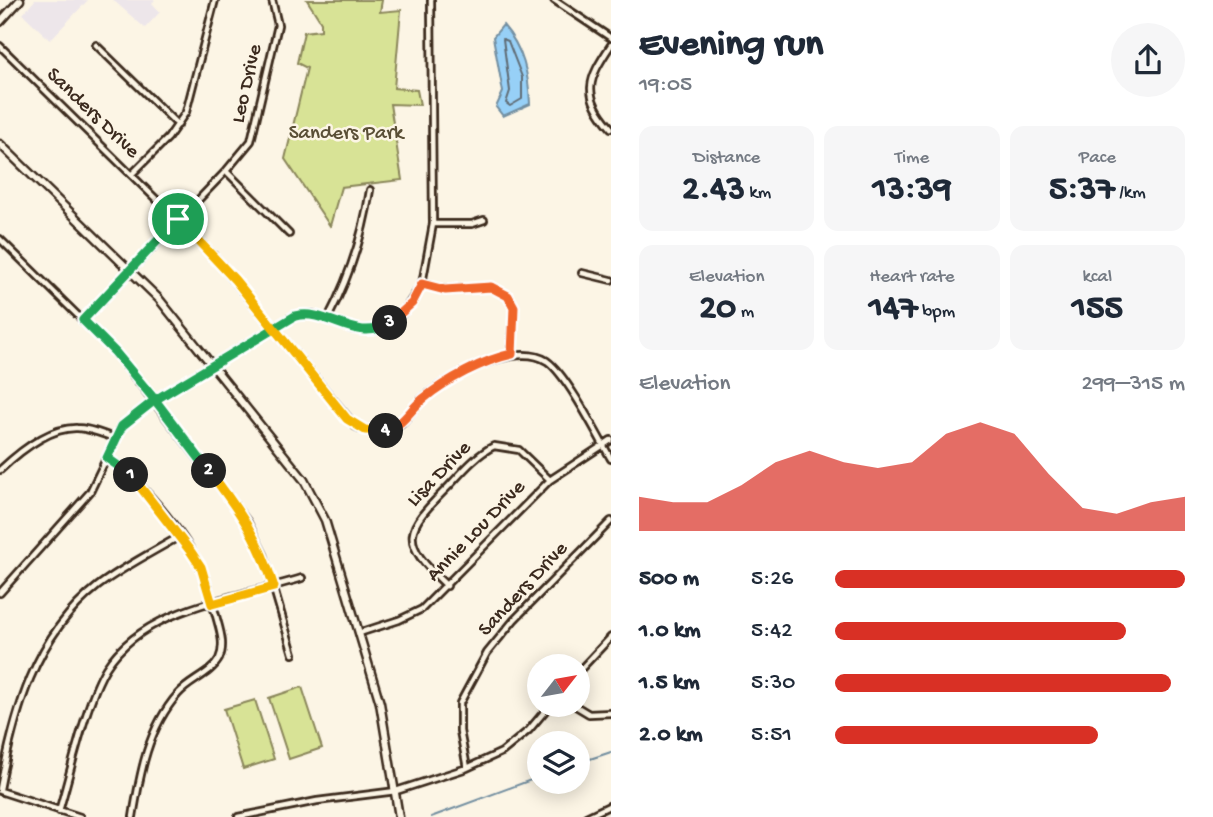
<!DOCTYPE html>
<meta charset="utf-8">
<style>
:root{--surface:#fff;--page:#f6f6f7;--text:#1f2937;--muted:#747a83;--accent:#d93025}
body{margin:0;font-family:"Gochi Hand",sans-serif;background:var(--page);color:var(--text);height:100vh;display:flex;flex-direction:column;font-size:26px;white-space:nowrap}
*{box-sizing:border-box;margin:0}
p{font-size:23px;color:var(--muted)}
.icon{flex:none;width:38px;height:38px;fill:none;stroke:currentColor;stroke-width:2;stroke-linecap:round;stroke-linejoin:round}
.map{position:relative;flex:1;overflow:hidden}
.side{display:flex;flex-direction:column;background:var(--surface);width:602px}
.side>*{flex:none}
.needle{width:46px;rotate:59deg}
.fabs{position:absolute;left:527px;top:654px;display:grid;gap:14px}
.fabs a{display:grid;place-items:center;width:63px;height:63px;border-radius:50%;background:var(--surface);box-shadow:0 4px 18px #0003;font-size:35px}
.pin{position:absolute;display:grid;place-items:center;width:60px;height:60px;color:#fff;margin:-30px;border:4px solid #fff;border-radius:50%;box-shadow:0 2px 7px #0007}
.km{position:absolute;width:35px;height:35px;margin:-18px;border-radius:50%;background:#222;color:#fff;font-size:19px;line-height:35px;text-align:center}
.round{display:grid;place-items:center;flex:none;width:74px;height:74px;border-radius:37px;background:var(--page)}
.overview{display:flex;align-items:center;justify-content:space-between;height:119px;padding:0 28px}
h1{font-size:38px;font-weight:800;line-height:52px}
.figures{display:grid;grid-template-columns:repeat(3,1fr);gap:10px;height:119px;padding:7px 28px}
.figures div{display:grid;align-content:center;border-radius:14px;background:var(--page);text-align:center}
.figures b{font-size:35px;font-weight:800}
.figures small{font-size:19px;font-weight:400}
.figures p{font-size:19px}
.chart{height:196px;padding:14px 28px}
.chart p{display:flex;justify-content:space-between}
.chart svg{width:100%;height:126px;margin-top:7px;fill:var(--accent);opacity:.7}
ul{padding:0 28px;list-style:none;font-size:23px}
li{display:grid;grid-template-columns:112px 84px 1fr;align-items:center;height:52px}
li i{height:18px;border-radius:9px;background:var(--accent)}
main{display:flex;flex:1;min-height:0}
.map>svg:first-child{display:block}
</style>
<main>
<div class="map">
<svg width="611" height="817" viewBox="0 0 611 817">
<rect width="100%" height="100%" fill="#fcf5e5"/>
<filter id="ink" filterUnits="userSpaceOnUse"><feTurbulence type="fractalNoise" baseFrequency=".0143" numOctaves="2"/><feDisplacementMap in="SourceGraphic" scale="14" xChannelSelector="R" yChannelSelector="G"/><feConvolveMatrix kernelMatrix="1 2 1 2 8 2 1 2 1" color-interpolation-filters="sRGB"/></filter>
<g filter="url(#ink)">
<path fill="#ede6ea" d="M35 0H88L50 40 23 14Z
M113 0H155L152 3 160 12 145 28Z"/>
<path fill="#d8e396" stroke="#8a865a" stroke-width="2" d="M307 0H382L380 12 401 10 394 88 417 90 420 105 390 104 402 180 341 187 330 226 285 159 307 68 297 63 304 32 321 30V22Z
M302 687 322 748 289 759 269 698Z
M255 700 274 759 243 769 224 709Z"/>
<path fill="#97d0f7" stroke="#728ea0" stroke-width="2" d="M503 25C523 48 529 75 530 104L503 116 496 107 503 92 493 37Z"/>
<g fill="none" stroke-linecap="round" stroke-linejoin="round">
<path stroke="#606c75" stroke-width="2" d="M503 39 508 41 522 77V99L510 106 506 103 510 91Z"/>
<path stroke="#728ea0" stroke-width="2" d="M578 763 611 752
M431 817 539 777"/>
<g stroke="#3b2a1e" stroke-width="10">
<path id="street" d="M554 0 611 38
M96 45 178 125
M611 45C587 81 582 94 611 128
M0 46 212 254 355 426C365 430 375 434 386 431 404 427 410 412 421 400 446 377 516 341 547 361 567 375 598 436 611 459
M226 171 289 234
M132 174 168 138 186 112 215 0
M433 224H472L484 220
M0 239 115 352 247 521 264 555 293 654
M582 273 611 280
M422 284 445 290 490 287 508 296 514 307 512 354
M328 318C350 276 363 236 370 190
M83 320 226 171 251 141 278 25 272 0
M107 458C137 475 185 534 200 567 207 581 210 598 215 612 219 628 226 644 219 659 211 674 189 681 178 694 148 728 140 773 133 817
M0 470C19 452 49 427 77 428 89 428 103 434 114 438
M447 586C398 540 404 531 449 486 462 472 476 455 494 446L519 450 550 480
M0 593 90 492 122 426 154 400 294 316 312 314 353 329 376 330 402 314 422 284 433 224 431 0
M359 633 399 620 422 609 550 480 611 440
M578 672 611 637
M574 705 589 714 611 713
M467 768 460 731V703L487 653 514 620 611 521
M0 789C14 714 34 636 98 586 123 567 153 552 180 536
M0 791 80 817
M59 811C71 771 86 701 106 668 145 606 238 598 302 578
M238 817 317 801 396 791 467 768 502 752 529 730 550 705
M586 817 611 805"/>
</g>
<g stroke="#3b2a1e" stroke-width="11">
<path id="secondary" d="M0 22 20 0
M0 144 159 299 304 480 325 520 380 703 399 817"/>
</g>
<use href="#street" stroke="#fcf5e5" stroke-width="4.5"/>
<use href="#secondary" stroke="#fcf5e5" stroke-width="6"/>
</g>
</g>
<g fill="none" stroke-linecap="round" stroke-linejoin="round" filter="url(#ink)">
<g stroke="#fff" stroke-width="14">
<path id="split-1" d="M131 475 107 458 122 426 155 400 115 352 83 320 178 219"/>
</g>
<g stroke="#fff" stroke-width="14">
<path id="split-2" d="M131 475 191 552 201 567 212 604 274 587C259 539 239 510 209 471"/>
</g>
<g stroke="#fff" stroke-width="14">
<path id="split-3" d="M209 471 155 400 295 316C329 308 356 345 390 323"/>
</g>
<g stroke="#fff" stroke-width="14">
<path id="split-4" d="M386 431C404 424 409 411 423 399 446 380 483 360 512 354L514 307 508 296 491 287 445 290 422 284 412 303 390 323"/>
</g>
<g stroke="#fff" stroke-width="14">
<path id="split-5" d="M178 219 235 280 347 419 365 430 386 431"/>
</g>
<use href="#split-1" stroke="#22a559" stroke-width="9"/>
<use href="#split-2" stroke="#f5b400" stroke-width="9"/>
<use href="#split-3" stroke="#22a559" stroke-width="9"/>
<use href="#split-4" stroke="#f0652b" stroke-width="9"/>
<use href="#split-5" stroke="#f5b400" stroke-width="9"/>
</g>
<g text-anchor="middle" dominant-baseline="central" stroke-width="5" stroke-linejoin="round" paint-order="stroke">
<g font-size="21" fill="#3b2a1e" stroke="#fcf5e5">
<text transform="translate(248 84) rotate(-77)">Leo Drive</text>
<text transform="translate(92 114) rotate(44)">Sanders Drive</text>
<text transform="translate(440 475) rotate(-46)">Lisa Drive</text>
<text transform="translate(477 532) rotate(-46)">Annie Lou Drive</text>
<text transform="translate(524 590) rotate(-47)">Sanders Drive</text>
</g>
<g font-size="21" fill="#5a4f36" stroke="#fcf5e5">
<text x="346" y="134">Sanders Park</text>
</g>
</g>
</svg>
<div class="fabs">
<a><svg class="needle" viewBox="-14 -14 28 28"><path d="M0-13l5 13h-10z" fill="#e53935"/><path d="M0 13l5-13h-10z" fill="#747a83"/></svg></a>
<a><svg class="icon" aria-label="layers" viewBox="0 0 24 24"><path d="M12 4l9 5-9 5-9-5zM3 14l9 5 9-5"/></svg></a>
</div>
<div class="pin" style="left:178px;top:219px;background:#1e9e55"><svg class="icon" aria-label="arrive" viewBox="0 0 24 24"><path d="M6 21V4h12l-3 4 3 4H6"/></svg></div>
<b class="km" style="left:131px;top:475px">1</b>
<b class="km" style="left:209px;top:471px">2</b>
<b class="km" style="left:390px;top:323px">3</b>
<b class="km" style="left:386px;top:431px">4</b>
</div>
<section class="side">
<div class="overview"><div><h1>Evening run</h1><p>19:05</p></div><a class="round"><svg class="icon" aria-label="share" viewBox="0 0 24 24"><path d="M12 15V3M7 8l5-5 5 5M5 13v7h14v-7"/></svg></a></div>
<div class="figures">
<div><p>Distance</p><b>2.43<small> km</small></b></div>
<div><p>Time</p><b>13:39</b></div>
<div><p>Pace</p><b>5:37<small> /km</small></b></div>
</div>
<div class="figures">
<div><p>Elevation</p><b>20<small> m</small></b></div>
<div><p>Heart rate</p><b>147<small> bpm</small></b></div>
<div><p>kcal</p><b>155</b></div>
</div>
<div class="chart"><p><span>Elevation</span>299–315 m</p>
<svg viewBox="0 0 160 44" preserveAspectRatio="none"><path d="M0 44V32L10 34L20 34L30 28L40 20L50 16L60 20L70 22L80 20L90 10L100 6L110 10L120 24L130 36L140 38L150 34L160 32V44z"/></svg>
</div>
<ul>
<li><b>500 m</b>5:26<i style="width:100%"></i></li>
<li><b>1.0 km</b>5:42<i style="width:83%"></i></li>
<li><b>1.5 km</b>5:30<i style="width:96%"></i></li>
<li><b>2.0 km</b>5:51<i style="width:75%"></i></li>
</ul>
</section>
</main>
